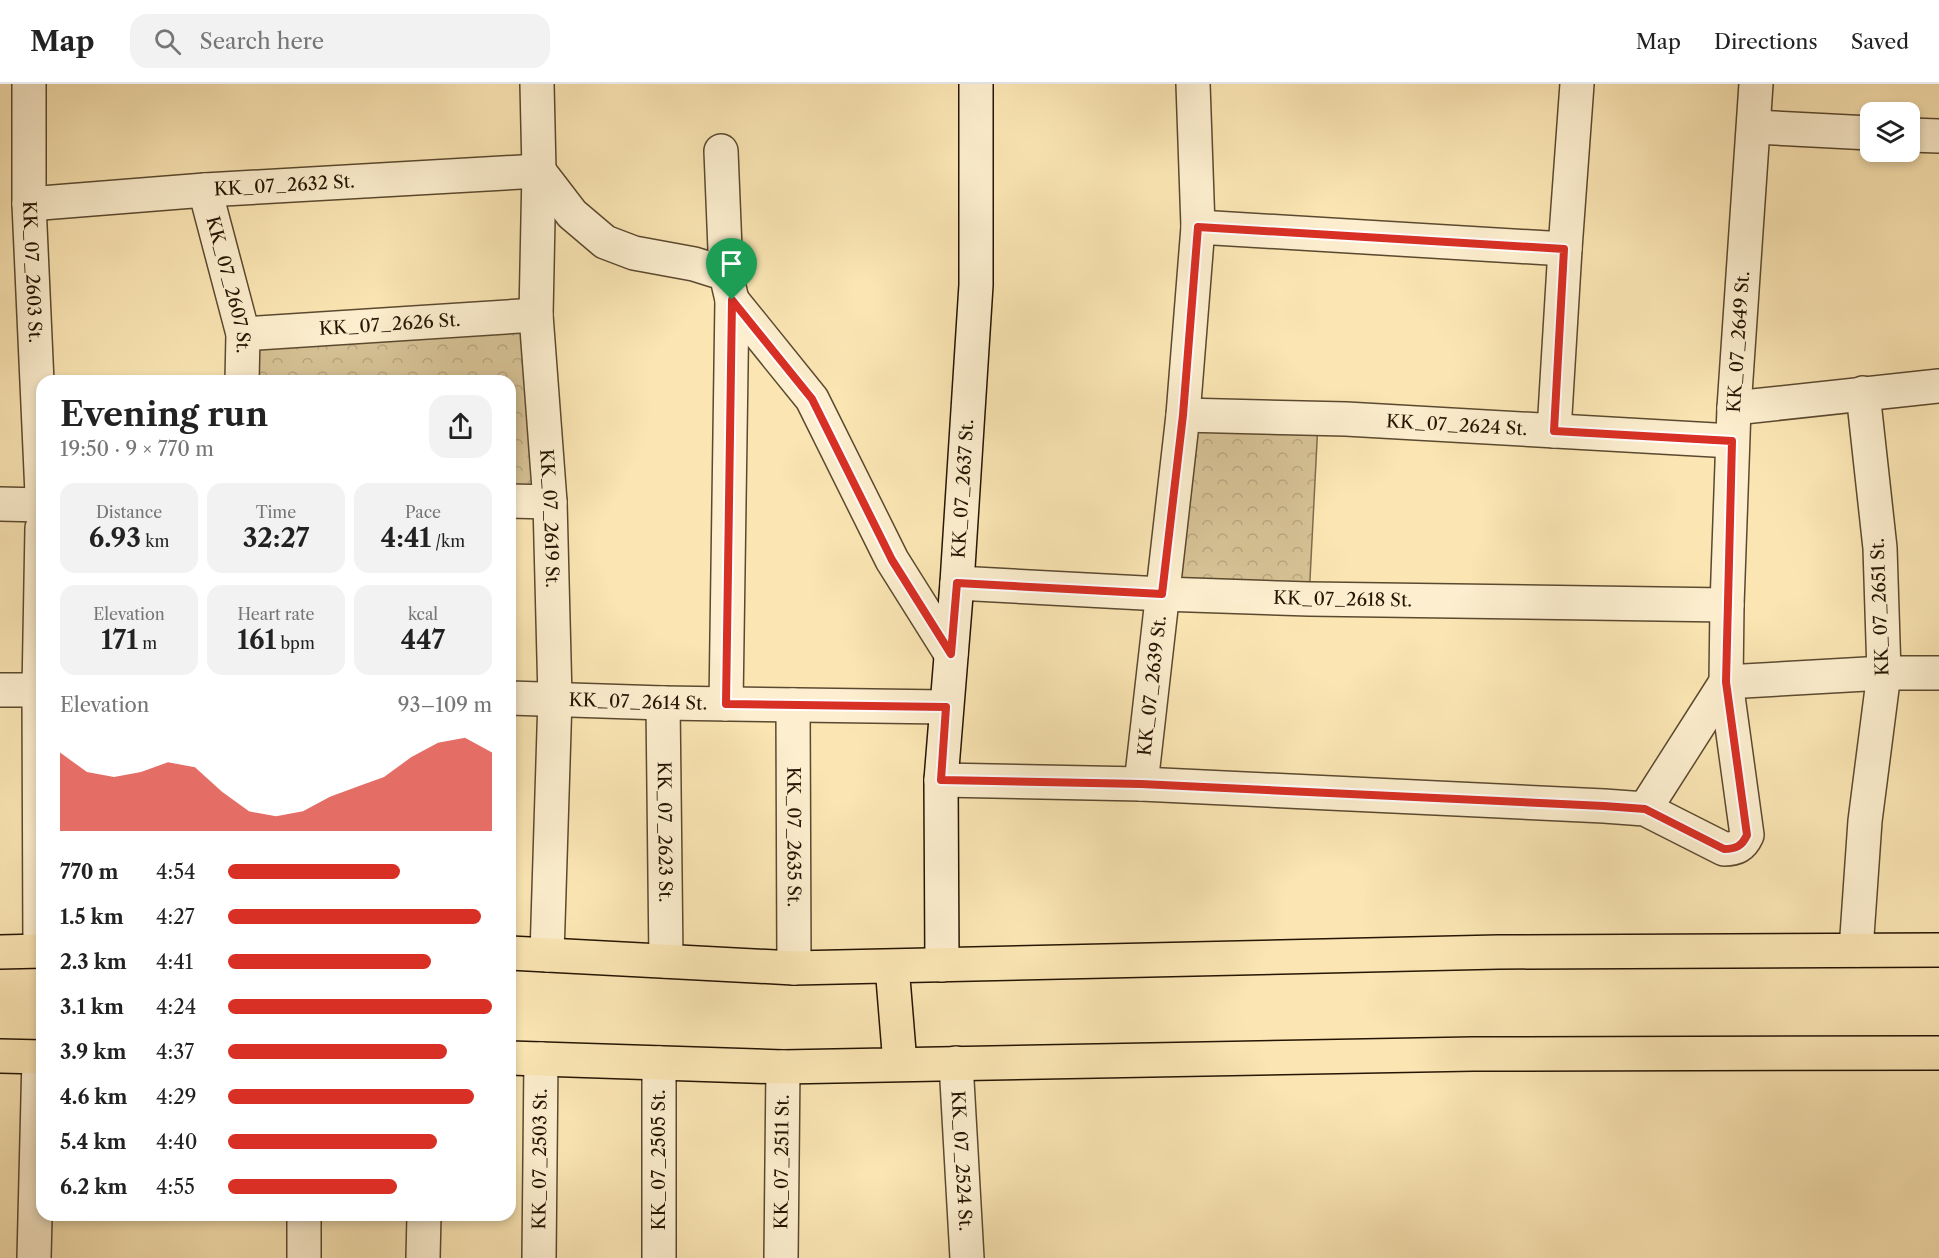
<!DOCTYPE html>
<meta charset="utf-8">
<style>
:root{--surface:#fff;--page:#f2f2f2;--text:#222;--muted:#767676;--line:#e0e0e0;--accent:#d93025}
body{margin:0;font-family:"Libre Caslon Text",serif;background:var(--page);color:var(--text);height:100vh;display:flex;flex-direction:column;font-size:22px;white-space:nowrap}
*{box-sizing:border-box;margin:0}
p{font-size:20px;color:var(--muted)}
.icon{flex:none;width:33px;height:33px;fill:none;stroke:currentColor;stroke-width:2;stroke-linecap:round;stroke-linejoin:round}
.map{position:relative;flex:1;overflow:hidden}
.details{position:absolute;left:36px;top:291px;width:480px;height:846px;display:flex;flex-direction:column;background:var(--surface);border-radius:18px;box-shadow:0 3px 9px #0003}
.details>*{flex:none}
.buttons{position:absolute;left:1860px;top:18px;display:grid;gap:12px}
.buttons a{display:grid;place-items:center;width:60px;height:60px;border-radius:12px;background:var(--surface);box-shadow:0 3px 9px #0003;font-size:30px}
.pin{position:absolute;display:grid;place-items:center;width:51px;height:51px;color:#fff;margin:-62px -26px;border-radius:50% 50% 50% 0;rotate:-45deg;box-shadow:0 0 6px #0007}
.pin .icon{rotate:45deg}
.round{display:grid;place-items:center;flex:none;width:63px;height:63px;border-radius:18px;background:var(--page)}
.headline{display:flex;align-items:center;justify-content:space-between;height:102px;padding:0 24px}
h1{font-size:33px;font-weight:700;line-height:45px}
.metrics{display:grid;grid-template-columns:repeat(3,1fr);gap:9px;height:102px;padding:6px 24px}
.metrics div{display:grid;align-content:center;border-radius:15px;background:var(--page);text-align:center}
.metrics b{font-size:26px;font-weight:700}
.metrics small{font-size:16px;font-weight:400}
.metrics p{font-size:16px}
.chart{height:168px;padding:12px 24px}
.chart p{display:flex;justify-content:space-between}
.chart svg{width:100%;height:108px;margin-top:6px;fill:var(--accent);opacity:.7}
ul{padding:0 24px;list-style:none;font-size:20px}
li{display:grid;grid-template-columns:96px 72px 1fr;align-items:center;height:45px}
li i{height:15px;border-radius:8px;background:var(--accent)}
header{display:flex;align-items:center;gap:36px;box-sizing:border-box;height:84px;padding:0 30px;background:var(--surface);border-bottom:2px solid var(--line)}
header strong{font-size:28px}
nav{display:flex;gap:33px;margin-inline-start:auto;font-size:21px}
.search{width:420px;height:54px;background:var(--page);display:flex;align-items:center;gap:15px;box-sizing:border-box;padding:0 21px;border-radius:18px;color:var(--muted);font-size:22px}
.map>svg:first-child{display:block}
</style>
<header>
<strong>Map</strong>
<div class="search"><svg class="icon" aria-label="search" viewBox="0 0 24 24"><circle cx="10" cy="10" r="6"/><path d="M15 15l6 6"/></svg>Search here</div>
<nav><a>Map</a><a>Directions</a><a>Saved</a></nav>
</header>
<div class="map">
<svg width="1939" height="1174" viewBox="0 0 1939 1174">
<defs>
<pattern id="forest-crowns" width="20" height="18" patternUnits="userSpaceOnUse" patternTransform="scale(1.5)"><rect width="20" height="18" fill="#d6c295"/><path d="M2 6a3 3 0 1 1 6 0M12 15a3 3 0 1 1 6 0" fill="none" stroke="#b8a67f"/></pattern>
</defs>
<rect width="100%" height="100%" fill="#fae5b3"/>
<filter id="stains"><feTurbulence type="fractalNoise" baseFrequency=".00333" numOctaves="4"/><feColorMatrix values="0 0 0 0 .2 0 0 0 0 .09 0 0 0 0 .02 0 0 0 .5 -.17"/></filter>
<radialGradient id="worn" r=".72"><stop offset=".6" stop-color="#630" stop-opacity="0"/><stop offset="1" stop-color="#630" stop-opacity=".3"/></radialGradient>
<path fill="url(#forest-crowns)" stroke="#7e6c4c" stroke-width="1.5" d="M536 231 550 418 510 417V297H242L243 250Z
M1183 331 1318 338 1309 515 1162 510Z"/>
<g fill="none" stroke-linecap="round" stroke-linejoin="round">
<g stroke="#5b492f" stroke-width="36">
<g id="street">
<path id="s1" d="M29 0V120L42 410"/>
<path id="s2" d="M537 0 539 87 536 231 550 418 555 614 547 871"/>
<path d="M1754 43 1870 49"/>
<path d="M1910 51 1939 52"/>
<path d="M721 67 726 190"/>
<path id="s3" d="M205 106 243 250 242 297"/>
<path id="s4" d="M29 120 205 106 539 87 572 130 605 158 634 169 694 180 726 190 732 216 726 620"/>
<path d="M1198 143 1565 165"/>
<path d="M732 216 812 315 892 476 951 570"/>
<path id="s5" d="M243 250 536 231"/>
<path d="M1734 324 1939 302"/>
<path id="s6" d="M1183 331 1346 335 1732 357"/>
<path d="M1554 347 1565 165 1577 0"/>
<path d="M510 417 550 418"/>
<path d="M0 420 42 421"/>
<path id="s7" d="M957 499 1162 510 1309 515 1727 521"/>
<path d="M1726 598 1884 589H1939"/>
<path d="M0 606H42"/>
<path id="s8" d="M510 614 663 619 946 623"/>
<path id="s9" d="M663 619 666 877"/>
<path id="s10" d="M793 621 794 884"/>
<path id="s11" d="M941 696 1141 700 1604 722 1645 725 1724 765C1736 765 1742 762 1747 751L1726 598 1727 521 1734 324 1756 0"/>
<path id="s12" d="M1141 700 1183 331 1198 143 1193 0"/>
<path d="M1645 725 1726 598"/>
<path d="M1856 866 1865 737 1884 589 1880 464 1863 309"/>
<path d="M40 867 39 606 42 444"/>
<path id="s13" d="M956 979 967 1174"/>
<path d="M34 1174 39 973"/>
<path d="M304 1174V1131"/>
<path d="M423 1174 424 1131"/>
<path id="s14" d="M539 1174 541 975"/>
<path d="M659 1174V979"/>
<path id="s15" d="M781 1174 783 983"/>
</g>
</g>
<g stroke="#261503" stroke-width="36">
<g id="secondary">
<path id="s16" d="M942 881 941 696 957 499 976 201V0"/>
</g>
</g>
<g stroke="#261503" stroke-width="36">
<path id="highway" d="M0 868 42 867
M510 869 794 884 1498 868 1939 866
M892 882 900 980
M0 972 42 973
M510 974 783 983 1473 970 1939 969"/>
</g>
<use href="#street" stroke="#fceece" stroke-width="33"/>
<use href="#secondary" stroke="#fceece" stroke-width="33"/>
<use href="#highway" stroke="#fae5b3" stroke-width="33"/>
</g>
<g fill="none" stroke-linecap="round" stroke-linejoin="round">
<g stroke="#fff" stroke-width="12">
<path id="route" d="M1198 143 1564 165 1554 347 1732 357 1726 598 1747 751C1742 762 1736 765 1724 765L1645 725 1604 722 1141 700 941 696 946 623 726 620 732 216 812 315 892 476 951 570 957 499 1162 510 1183 331Z"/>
</g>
<use href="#route" stroke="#d93025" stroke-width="8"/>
</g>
<g text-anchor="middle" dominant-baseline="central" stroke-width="6" stroke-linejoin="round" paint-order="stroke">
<g font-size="18" fill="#261503" stroke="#fceece">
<text stroke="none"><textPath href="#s4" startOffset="256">KK_07_2632 St.</textPath></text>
<text stroke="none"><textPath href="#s1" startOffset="188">KK_07_2603 St.</textPath></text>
<text stroke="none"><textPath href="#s3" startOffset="98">KK_07_2607 St.</textPath></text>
<text stroke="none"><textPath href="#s5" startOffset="147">KK_07_2626 St.</textPath></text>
<text stroke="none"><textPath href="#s11" startOffset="1317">KK_07_2649 St.</textPath></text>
<text stroke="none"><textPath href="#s6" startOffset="274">KK_07_2624 St.</textPath></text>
<text stroke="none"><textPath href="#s16" startOffset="477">KK_07_2637 St.</textPath></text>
<text stroke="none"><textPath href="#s2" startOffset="435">KK_07_2619 St.</textPath></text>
<text stroke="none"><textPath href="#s7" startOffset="386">KK_07_2618 St.</textPath></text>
<text transform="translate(1880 523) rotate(-92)">KK_07_2651 St.</text>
<text stroke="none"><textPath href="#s12" startOffset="99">KK_07_2639 St.</textPath></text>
<text stroke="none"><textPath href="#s8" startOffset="128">KK_07_2614 St.</textPath></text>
<text stroke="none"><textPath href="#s9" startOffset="129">KK_07_2623 St.</textPath></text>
<text stroke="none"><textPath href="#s10" startOffset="132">KK_07_2635 St.</textPath></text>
<text stroke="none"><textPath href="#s14" startOffset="99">KK_07_2503 St.</textPath></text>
<text transform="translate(659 1076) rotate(-90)">KK_07_2505 St.</text>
<text stroke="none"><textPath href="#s13" startOffset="98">KK_07_2524 St.</textPath></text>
<text stroke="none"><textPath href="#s15" startOffset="96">KK_07_2511 St.</textPath></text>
</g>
</g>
<rect width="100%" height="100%" filter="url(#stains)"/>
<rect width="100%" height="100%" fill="url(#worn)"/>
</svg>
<div class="buttons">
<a><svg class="icon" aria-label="layers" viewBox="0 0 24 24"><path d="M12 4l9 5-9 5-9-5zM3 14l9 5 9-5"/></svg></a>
</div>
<div class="pin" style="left:732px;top:216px;background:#1e9e55"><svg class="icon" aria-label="arrive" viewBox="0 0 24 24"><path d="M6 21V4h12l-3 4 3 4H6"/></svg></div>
<section class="details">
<div class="headline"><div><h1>Evening run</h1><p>19:50 · 9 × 770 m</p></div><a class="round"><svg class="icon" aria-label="share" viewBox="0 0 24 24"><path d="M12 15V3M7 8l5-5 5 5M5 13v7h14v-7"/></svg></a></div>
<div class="metrics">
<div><p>Distance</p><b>6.93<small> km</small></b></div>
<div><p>Time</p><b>32:27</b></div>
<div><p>Pace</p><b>4:41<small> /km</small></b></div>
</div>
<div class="metrics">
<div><p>Elevation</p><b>171<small> m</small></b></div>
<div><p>Heart rate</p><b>161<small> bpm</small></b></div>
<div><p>kcal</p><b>447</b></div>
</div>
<div class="chart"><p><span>Elevation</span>93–109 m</p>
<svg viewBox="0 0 160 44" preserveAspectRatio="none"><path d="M0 44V12L10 20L20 22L30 20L40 16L50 18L60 28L70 36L80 38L90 36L100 30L110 26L120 22L130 14L140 8L150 6L160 12V44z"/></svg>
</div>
<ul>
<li><b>770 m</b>4:54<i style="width:65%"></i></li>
<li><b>1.5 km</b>4:27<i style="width:96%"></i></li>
<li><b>2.3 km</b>4:41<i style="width:77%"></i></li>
<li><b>3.1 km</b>4:24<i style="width:100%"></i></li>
<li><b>3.9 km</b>4:37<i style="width:83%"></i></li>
<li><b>4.6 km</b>4:29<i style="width:93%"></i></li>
<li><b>5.4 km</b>4:40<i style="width:79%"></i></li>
<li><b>6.2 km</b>4:55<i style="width:64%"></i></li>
</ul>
</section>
</div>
